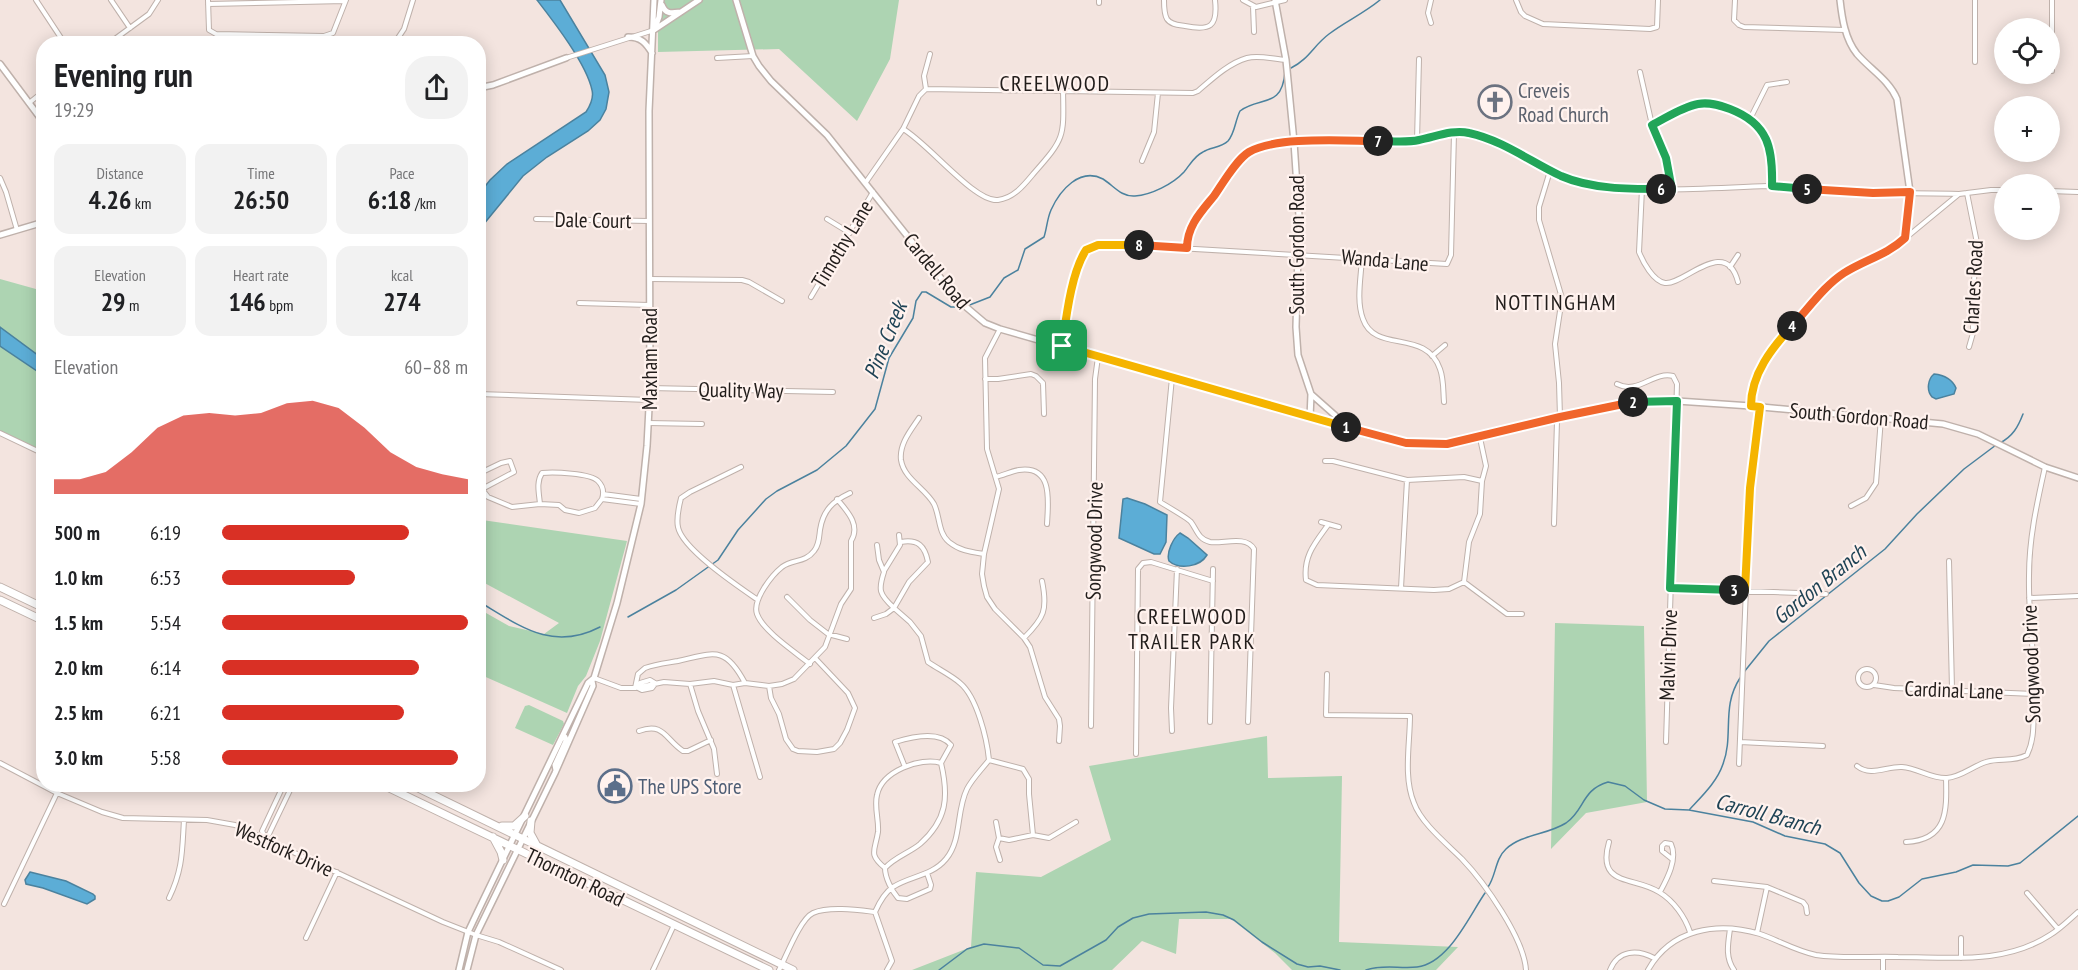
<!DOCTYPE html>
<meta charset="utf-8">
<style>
:root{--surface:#fff;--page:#f2f2f2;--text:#202124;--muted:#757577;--accent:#d93025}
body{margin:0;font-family:"PT Sans Narrow",sans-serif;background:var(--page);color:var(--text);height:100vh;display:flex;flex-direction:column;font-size:22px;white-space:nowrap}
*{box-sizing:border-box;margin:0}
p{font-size:20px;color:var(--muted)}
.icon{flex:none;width:33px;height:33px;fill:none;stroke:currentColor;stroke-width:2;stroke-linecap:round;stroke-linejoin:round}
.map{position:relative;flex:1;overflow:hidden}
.drawer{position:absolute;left:36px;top:36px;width:450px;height:756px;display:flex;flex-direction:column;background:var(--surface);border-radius:24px;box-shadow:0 3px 15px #0003}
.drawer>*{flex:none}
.fabs{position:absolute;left:1994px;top:18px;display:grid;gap:12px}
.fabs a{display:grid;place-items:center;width:66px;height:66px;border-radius:50%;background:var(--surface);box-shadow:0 3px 15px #0003;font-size:30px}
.pin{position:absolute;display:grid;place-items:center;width:51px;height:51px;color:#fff;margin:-26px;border-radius:12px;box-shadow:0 3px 9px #0006}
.km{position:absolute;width:30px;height:30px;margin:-15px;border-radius:50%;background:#222;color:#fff;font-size:16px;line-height:30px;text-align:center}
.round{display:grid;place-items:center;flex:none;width:63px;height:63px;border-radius:24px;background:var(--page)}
.summary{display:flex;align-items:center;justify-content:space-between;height:102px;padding:0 18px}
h1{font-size:33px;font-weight:600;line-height:45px}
.figures{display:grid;grid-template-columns:repeat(3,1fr);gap:9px;height:102px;padding:6px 18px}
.figures div{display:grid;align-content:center;border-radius:15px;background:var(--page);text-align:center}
.figures b{font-size:26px;font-weight:600}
.figures small{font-size:16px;font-weight:400}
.figures p{font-size:16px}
.chart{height:168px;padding:12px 18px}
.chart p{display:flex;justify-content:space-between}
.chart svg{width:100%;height:108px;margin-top:6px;fill:var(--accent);opacity:.7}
ul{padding:0 18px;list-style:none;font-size:20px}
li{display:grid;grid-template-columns:96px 72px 1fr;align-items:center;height:45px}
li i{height:15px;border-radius:8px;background:var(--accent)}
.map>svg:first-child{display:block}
</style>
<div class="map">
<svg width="2078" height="970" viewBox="0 0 2078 970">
<rect width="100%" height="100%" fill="#f3e4df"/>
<path fill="#add4b2" d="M661 0H899L890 59 857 121 779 49 658 52V24Z
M0 279 43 291V455L0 435Z
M479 514 482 520 627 541 600 641 586 676 578 686 567 713 479 674V609L509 626 544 634 559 623 479 580Z
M1555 623 1644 626 1647 802 1586 813 1551 849Z
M529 705 563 721 564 724 553 745 515 728 525 706Z
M1267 736 1268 778 1342 776 1339 942 1458 947 1436 970H1292L1275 953 1231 919H1179L1176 954 1142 941 1112 970H912L971 947 976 872 1041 877 1111 840 1089 766Z"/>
<path fill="#5cadd6" stroke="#4b829e" stroke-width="1.5" d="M537 0H560L605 75 609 92 606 109 600 120 588 131 547 157 523 176 479 230V194L490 180 507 164 586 112C590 106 594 98 592 90 586 63 554 22 537 0Z
M0 327 43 359V375L0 346Z
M1934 374C1944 375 1952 379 1956 388L1954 394 1936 399 1932 397C1926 390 1928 379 1934 374Z
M1127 498 1145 504 1167 515 1166 542 1160 554H1154L1119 538 1123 499Z
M1180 533 1188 538 1207 555C1200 567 1179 570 1169 561 1166 553 1173 538 1180 533Z
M30 872 66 881 93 894 95 896V899L87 904 43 888 26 884 25 880Z"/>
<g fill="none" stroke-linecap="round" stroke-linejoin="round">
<path stroke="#4b829e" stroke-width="1.5" d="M1291 68C1309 59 1314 45 1329 34 1346 21 1363 14 1380 0
M967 306 990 297 1004 278 1018 270 1025 249 1044 237C1047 228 1047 219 1051 210 1060 190 1080 167 1103 179 1114 186 1121 197 1135 196 1151 195 1173 184 1184 172 1190 165 1194 156 1203 152 1210 147 1221 148 1228 141 1235 133 1235 121 1240 111 1260 96 1282 109 1285 72
M2000 443C2013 436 2018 427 2023 414
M478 601C520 626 552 652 600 627
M628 617 676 590 718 560 738 530 766 499 777 491 817 470 846 446 875 409 889 358 913 318 916 301 922 292H926L951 307H962
M1744 672 1769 641 1885 549 1917 514 1964 469 1996 445
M1690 809C1702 796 1717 782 1723 764 1734 735 1721 707 1740 678
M1488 887C1496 876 1495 859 1506 849 1522 834 1547 835 1566 823 1585 810 1581 790 1608 782L1625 786 1644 800 1665 809 1689 810 1753 822 1785 836 1825 844 1840 853 1859 883 1871 896 1882 901H1888L1899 897 1922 879 1956 872 1973 865 2008 866 2020 863 2078 816
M939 970 967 949 984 944 1019 948 1043 965 1060 966 1106 940 1118 927 1133 918 1149 914 1206 912 1223 915 1234 920 1262 942 1297 964 1308 967 1320 966 1340 970
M1366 970C1383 964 1400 969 1417 967 1449 963 1469 916 1485 893"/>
<g stroke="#bfb1ab" stroke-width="6">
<path id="street" d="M36 0 65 44
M111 0 130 28
M208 0 209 30 216 34 324 36 333 33 346 0
M1099 0V3
M1164 0C1164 6 1164 14 1167 19 1171 25 1179 25 1185 26 1210 31 1218 27 1215 0
M1243 0 1256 7 1285 0
M1431 0 1428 13 1431 23
M1516 0 1521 12 1525 16 1543 24 1650 29 1657 27 1658 0
M1735 0 1734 20 1739 25 1744 27 1845 30
M208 4 345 1
M1253 6 1254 32
M108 44 149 14 158 0
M394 44 404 29 413 0
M566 58 654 30
M717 58 753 56
M1975 62V0
M2052 71V0
M1640 72 1652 125 1667 158 1672 190
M926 89 1193 93 1198 91C1212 79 1229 63 1247 58 1259 55 1273 59 1286 60
M29 103 44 91
M1750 119 1767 85 1787 82
M1652 125C1667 118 1682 107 1698 104 1709 102 1719 105 1730 109 1768 124 1773 149 1772 186
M903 129C927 142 975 203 998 200 1014 198 1024 185 1034 173 1065 138 1064 137 1063 90
M1417 141 1419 59
M1142 161 1154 132 1158 93
M1550 171 1539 207V220L1562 298 1555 344 1559 383 1560 417 1557 421 1554 524
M0 178 6 192 17 230
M866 182 903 129 919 96 926 89 924 76 930 54
M1642 189 1639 252C1643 262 1653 281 1665 283 1683 286 1726 235 1738 282
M2049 191 2078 192
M1967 193 1977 243 1973 293V333L1969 347
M536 219 649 221
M827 219 850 233
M1187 248V235L1192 225 1245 156C1270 135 1381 141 1417 141 1431 137 1446 132 1462 132 1472 132 1482 137 1492 141 1520 154 1552 177 1583 183 1644 194 1706 188 1768 186 1803 186 1838 192 1873 193 1902 193 1930 193 1959 194
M1362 258C1361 277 1356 301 1363 319 1375 354 1426 328 1440 369 1444 380 1443 391 1444 402
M1730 267 1738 255
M650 279 742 280 749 282 782 301
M811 297 873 192
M579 303 649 305
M1000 329 985 358 987 449 999 489 984 554 982 574 984 586 987 597 995 609 1024 638 1030 647 1045 697 1059 719 1060 726 1059 741
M1062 346C1065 326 1074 261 1088 249 1093 244 1103 244 1110 244L1447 264 1451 255 1454 133
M1432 356 1445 345
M1172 378 1160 502C1165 505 1189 519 1191 522 1197 530 1198 539 1210 542 1223 544 1246 535 1254 549L1248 722
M985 379H998L1031 374 1036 376 1043 383 1044 414
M1617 384C1638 395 1653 371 1673 376L1677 384 1666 742
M650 388 833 392
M478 394 649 400
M1751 406 1755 384 1770 352 1834 281 1852 269 1872 260 1896 246 1959 194 1991 190H2004
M919 418C911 430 899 444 901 460 904 479 925 488 934 504 940 516 938 533 949 542 960 551 971 552 984 554
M648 423 702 424
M0 433 44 454
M1325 461H1333L1407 480 1464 477 1482 481
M741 467 690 492 681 498C679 506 676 518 678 527 682 549 739 587 758 600
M478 474 501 463 510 461 514 472 482 489
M996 477C1004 475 1012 471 1019 470 1054 465 1048 503 1047 524
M478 484 488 497 512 507 540 504C539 493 536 482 542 473 554 472 590 473 598 481 603 486 604 493 602 499
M603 494 641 499
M602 499 641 504
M540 504 559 505 565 510 579 513 595 508 602 499
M1851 506 1866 498 1876 483 1881 418
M1321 522 1339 527
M1328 525C1315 543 1303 556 1306 580L1317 585 1434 590 1449 589 1464 582 1469 542 1480 514 1482 481 1486 466 1480 438
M877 545 879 560 884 572C878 590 879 594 894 608L909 582 928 562C925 546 918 539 901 542
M1949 561 1952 689
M884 571 900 545 899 535
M1464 582 1507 614H1522
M1401 588 1407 480
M1670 588 1826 594
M787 597 810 620 828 634 847 639
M2029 598 2078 596
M874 618 886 614 894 608 910 622 921 636 928 662C938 669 951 675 960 683 977 697 987 739 989 760 982 769 972 779 967 789 956 811 962 840 946 859 932 876 910 876 893 887 884 893 879 903 875 912L892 961 887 970
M1024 638C1044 618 1048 610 1042 581
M810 664C795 652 763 631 757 614 752 600 772 575 782 567 793 559 805 563 814 551 819 545 819 538 820 530 823 510 833 501 850 493
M1858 678a9 9 0 1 1 18 0a9 9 0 1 1-18 0Z
M1327 674 1326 715 1410 716C1410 743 1403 777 1414 803 1421 823 1447 844 1462 859 1484 882 1524 938 1526 970
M594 678 621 688H635L664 682 690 684 714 681 733 685 745 683 769 686 782 684 794 679 825 647 841 604 851 589V541C861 525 847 511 837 499
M690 684 698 711 714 749 717 774
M733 685 760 777
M1874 685 1894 688 2035 694
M769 686 771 698 779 714 786 739 793 749 798 751 817 752 834 749 840 743 847 730 855 708 848 693 815 658
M635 688 638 674 645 668C656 664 667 663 678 661 714 653 725 645 745 683
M638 688 640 683 650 680 655 683
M638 688 642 690 652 688 655 684
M1210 722 1213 569
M1091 726 1095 379 1098 357
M639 731C664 722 665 739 683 751H688L711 740
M1172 731 1171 708 1177 569
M1740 742 1823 746
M1136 754 1138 569 1143 563 1151 562 1213 581
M989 760 1023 769 1029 779V794L1033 835
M0 763 57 793 102 812 123 818 207 820 235 825 443 922 476 935 499 942 561 970
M1739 764 1750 488 1760 407
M1857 766C1871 777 1887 766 1902 767 1918 768 1931 779 1947 778 1961 777 1973 766 1986 762 2000 757 2011 763 2027 755 2035 738 2033 723 2034 705 2036 662 2028 619 2029 576 2029 538 2037 503 2045 467
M905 767 895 742C911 737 939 730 951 745L941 763
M996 822 999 838 1009 840 1033 835 1049 838 1076 822
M264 835 262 831 284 784
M263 837 269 834 293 784
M999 838 996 847 1000 860
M1609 842C1596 887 1634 876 1659 892 1674 901 1685 917 1690 932
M1906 842C1947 840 1947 812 1946 778
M885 868C895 857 909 853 920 844 947 820 949 797 941 763 920 757 882 771 877 795 874 807 879 820 878 832 875 851 868 854 885 868 885 878 892 891 898 898L907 899 930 889 931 885 927 873
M1714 881 1767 887 1803 902 1806 906 1807 913
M1660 892C1667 879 1678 859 1671 844L1665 843 1662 846V851L1672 859
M2027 893 2058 929
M169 898C183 869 182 851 184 820
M4 904 57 793
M1730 929C1728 944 1725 957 1734 970
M1757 933 1767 887
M306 938 337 872
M1961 938V958
M1883 957V970
M653 970 674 925
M779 970C786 957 800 919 813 913 829 906 858 910 875 912
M1610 970C1618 950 1637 949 1654 958
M1648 970C1671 929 1717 921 1760 934 1778 940 1796 951 1816 955 1843 959 1871 956 1898 957 1950 957 2004 965 2050 935 2060 929 2069 920 2078 912"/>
</g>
<g stroke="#bfb1ab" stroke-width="8">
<path id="secondary" d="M736 0 753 56 759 66 771 81 827 135 959 301 985 323 1000 329 1369 435 1406 443 1447 444 1624 403 1677 401 1751 406 1943 424 1978 434 2045 467 2078 478
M1275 0 1286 60 1294 142 1299 216 1296 327 1298 355 1311 394 1310 418
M1840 0C1842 18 1845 39 1857 54 1870 69 1889 80 1897 99L1910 192 1905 238
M662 5C666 15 672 13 681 12
M655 28 659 17 661 0
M654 30 699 0
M628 37C641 37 646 43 652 53
M0 64 44 123
M478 88 493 85 566 58
M0 235 44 222
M1311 394 1346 425
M556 770 555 765 566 741 565 737
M459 970 468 932 477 913 588 683 594 678 617 603 641 504 647 446 650 388 649 111 654 0
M467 970 476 935 555 773 593 686 592 681"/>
</g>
<g stroke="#bfb1ab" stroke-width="9">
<path id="highway" d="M0 587 44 608
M0 600 44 621
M381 784 769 970
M410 784 793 970
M531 821 530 833 536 844
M502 826H514L525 816
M493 837 501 852 503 860"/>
</g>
<use href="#street" stroke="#fff" stroke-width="4"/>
<use href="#secondary" stroke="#fff" stroke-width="5"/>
<use href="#highway" stroke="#fff" stroke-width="7"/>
</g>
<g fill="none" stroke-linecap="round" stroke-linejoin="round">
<g stroke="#fff" stroke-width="12">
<path id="split-1" d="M1062 346 1346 427"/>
</g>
<g stroke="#fff" stroke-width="12">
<path id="split-2" d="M1346 427 1406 443 1447 444 1560 417 1633 402"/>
</g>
<g stroke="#fff" stroke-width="12">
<path id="split-3" d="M1633 402 1677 401 1670 588 1734 590"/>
</g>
<g stroke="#fff" stroke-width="12">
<path id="split-4" d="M1734 590H1745L1750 488 1760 407 1751 406C1751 374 1772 348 1792 326"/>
</g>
<g stroke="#fff" stroke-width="12">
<path id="split-5" d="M1792 326C1809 308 1824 286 1844 273 1864 260 1887 255 1905 238L1910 192 1873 193 1807 189"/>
</g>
<g stroke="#fff" stroke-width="12">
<path id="split-6" d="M1661 189 1672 190 1666 158 1652 125C1666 118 1682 107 1698 104 1709 102 1719 105 1730 109 1769 124 1773 149 1772 186L1807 189"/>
</g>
<g stroke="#fff" stroke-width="12">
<path id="split-7" d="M1378 141C1391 141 1406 143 1419 140 1435 137 1453 129 1469 133 1502 140 1531 162 1561 176 1591 189 1628 189 1661 189"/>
</g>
<g stroke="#fff" stroke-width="12">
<path id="split-8" d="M1139 245 1187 248C1187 226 1201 212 1214 196 1223 183 1236 160 1249 152 1275 136 1346 141 1378 141"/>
</g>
<g stroke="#fff" stroke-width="12">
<path id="split-9" d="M1062 346C1066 319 1071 273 1086 250L1098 245H1139"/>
</g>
<use href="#split-1" stroke="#f5b400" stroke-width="8"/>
<use href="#split-2" stroke="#f0652b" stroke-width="8"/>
<use href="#split-3" stroke="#22a559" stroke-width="8"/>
<use href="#split-4" stroke="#f5b400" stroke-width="8"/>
<use href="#split-5" stroke="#f0652b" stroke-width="8"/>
<use href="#split-6" stroke="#22a559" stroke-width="8"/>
<use href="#split-7" stroke="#22a559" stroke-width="8"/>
<use href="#split-8" stroke="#f0652b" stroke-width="8"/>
<use href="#split-9" stroke="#f5b400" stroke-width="8"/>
</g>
<defs>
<g id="church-ring" transform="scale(1.725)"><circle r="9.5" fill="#fff2ee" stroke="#6b7280" stroke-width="1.5"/><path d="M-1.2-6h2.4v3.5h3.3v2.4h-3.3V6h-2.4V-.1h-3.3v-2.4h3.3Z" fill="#6b7280"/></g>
<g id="civic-ring" transform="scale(1.725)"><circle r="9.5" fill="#fff2ee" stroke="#5c6f8a" stroke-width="1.5"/><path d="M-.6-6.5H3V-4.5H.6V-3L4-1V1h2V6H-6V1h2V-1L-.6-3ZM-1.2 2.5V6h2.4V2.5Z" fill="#5c6f8a"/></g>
</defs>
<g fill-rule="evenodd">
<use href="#church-ring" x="1495" y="102"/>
<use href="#civic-ring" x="615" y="786"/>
</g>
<g text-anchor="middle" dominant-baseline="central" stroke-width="4.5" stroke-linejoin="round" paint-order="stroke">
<g font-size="21" fill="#5b616d" stroke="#fff2ee" text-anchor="start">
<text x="1518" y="90">Creveis<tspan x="1518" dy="24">Road Church</tspan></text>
</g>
<g font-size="21" fill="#221d1b" stroke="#fff2ee">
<text transform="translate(593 220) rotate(1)">Dale Court</text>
<text transform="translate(842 244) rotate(-59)">Timothy Lane</text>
<text transform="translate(1296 245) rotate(-90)">South Gordon Road</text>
<text transform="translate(1385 260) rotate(5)">Wanda Lane</text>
<text transform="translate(937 271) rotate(50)">Cardell Road</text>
<text transform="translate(1973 287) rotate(-87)">Charles Road</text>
<text transform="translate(649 359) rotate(-90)">Maxham Road</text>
<text transform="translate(741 390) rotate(1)">Quality Way</text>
<text transform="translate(1859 416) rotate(5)">South Gordon Road</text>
<text transform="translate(1094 541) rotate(-89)">Songwood Drive</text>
<text transform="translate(1668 655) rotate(-88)">Malvin Drive</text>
<text transform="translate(2031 664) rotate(-92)">Songwood Drive</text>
<text transform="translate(1954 690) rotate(2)">Cardinal Lane</text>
<text transform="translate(284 849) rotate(24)">Westfork Drive</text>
<text transform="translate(575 877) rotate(26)">Thornton Road</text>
</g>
<g font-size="21" fill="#4e5e75" stroke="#fff2ee" text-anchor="start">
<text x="638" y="786">The UPS Store</text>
</g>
<g font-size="22" letter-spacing="1.5" fill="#221d1b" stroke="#fff2ee">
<text x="1055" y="83">CREELWOOD</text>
<text x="1556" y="302">NOTTINGHAM</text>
<text x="1192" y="616">CREELWOOD<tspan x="1192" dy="25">TRAILER PARK</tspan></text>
</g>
<g font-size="22" font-style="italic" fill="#1f4355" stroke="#fff2ee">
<text transform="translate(885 340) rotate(-68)">Pine Creek</text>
<text transform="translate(1819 584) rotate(-39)">Gordon Branch</text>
<text transform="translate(1768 814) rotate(15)">Carroll Branch</text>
</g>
</g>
</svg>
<div class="fabs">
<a><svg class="icon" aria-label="locate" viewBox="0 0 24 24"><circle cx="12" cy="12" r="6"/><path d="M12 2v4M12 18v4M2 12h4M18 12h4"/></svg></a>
<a>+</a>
<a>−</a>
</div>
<div class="pin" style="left:1062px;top:346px;background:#1e9e55"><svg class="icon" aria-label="arrive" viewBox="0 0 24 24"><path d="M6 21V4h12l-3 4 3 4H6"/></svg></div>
<b class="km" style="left:1346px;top:427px">1</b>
<b class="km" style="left:1633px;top:402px">2</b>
<b class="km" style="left:1734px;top:590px">3</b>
<b class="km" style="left:1792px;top:326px">4</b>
<b class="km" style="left:1807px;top:189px">5</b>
<b class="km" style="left:1661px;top:189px">6</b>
<b class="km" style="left:1378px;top:141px">7</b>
<b class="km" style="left:1139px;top:245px">8</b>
<section class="drawer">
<div class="summary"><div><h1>Evening run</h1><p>19:29</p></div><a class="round"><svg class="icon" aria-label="share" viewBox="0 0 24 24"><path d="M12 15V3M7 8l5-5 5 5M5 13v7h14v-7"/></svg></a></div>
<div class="figures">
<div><p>Distance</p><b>4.26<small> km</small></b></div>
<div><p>Time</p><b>26:50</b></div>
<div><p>Pace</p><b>6:18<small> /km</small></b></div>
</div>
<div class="figures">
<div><p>Elevation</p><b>29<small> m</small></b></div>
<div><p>Heart rate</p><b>146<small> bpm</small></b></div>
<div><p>kcal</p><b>274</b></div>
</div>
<div class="chart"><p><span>Elevation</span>60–88 m</p>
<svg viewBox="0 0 160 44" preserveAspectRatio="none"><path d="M0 44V38L10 38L20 35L30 27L40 17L50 12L60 11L70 12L80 11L90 7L100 6L110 9L120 17L130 27L140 33L150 36L160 38V44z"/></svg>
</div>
<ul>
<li><b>500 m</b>6:19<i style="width:76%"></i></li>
<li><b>1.0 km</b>6:53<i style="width:54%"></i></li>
<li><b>1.5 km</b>5:54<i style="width:100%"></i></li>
<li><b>2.0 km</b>6:14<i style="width:80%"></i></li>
<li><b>2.5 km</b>6:21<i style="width:74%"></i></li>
<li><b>3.0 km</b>5:58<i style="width:96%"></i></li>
</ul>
</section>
</div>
